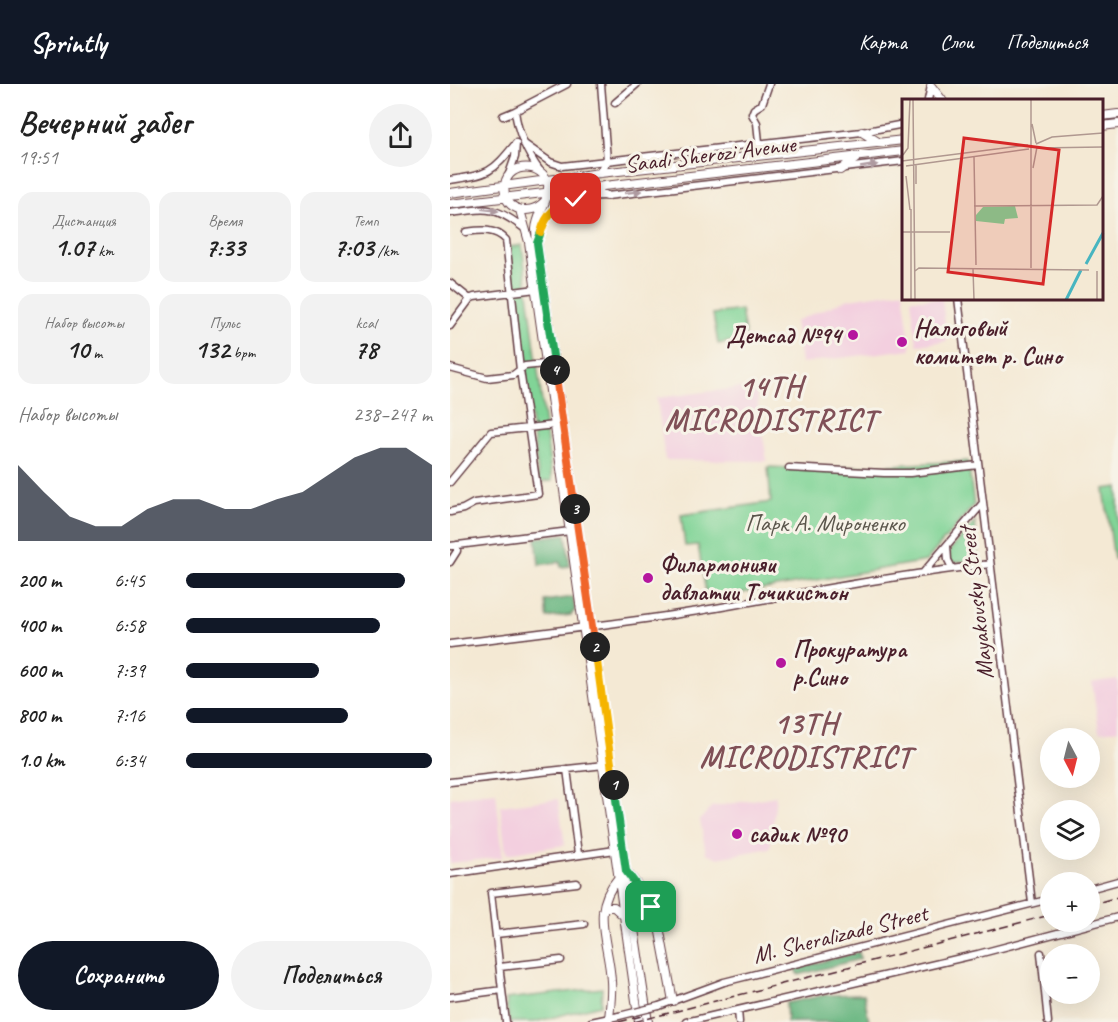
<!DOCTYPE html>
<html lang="ru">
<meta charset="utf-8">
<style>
:root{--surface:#fff;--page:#f2f2f2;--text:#222;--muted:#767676;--accent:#111827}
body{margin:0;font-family:Caveat,sans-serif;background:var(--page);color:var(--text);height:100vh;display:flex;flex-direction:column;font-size:22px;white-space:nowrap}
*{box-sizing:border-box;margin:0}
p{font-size:20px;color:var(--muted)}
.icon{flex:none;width:33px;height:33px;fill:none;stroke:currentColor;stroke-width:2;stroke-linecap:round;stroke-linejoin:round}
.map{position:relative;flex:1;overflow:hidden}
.details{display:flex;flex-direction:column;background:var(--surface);width:450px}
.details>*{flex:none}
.needle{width:39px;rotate:173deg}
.tools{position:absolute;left:590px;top:644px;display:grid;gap:12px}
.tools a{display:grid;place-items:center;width:60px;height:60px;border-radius:50%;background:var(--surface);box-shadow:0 6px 24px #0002;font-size:30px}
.pin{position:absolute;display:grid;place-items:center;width:51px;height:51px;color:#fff;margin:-26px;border-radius:12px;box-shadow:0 3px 9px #0006}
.km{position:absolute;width:30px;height:30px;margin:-15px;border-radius:50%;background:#222;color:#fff;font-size:16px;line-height:30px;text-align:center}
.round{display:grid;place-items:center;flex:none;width:63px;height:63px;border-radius:32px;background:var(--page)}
.overview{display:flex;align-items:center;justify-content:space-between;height:102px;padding:0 18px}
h1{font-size:33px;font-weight:700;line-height:45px}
.stats{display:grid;grid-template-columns:repeat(3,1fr);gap:9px;height:102px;padding:6px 18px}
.stats div{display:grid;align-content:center;border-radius:15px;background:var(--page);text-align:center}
.stats b{font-size:26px;font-weight:700}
.stats small{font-size:16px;font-weight:400}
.stats p{font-size:16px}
.chart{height:168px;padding:12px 18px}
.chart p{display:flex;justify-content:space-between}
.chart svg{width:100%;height:108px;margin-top:6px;fill:var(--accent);opacity:.7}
.button{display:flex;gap:12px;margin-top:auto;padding:12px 18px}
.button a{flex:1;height:69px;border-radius:36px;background:var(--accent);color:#fff;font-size:24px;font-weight:700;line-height:69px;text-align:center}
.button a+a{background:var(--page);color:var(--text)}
ul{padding:0 18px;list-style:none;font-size:20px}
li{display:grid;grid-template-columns:96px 72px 1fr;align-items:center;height:45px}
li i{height:15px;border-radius:8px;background:var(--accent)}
header{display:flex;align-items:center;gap:36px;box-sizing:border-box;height:84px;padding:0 30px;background:var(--accent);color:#fff}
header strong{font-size:28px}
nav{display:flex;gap:33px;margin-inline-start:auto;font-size:21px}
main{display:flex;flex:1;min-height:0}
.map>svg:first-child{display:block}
</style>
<header>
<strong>Sprintly</strong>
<nav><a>Карта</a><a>Слои</a><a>Поделиться</a></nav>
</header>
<main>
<section class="details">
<div class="overview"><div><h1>Вечерний забег</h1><p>19:51</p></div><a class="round"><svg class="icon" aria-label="share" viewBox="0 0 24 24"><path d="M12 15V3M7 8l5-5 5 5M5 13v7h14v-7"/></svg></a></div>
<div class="stats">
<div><p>Дистанция</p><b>1.07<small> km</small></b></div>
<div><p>Время</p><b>7:33</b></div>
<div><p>Темп</p><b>7:03<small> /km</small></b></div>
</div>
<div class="stats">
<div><p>Набор высоты</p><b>10<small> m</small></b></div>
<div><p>Пульс</p><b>132<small> bpm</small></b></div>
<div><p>kcal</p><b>78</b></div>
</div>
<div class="chart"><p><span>Набор высоты</span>238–247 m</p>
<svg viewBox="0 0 160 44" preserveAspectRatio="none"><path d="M0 44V13L10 24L20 34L30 38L40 38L50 31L60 27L70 27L80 31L90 31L100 27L110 24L120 17L130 10L140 6L150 6L160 13V44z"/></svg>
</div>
<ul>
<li><b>200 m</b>6:45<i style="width:89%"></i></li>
<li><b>400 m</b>6:58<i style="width:79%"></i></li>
<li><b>600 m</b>7:39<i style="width:54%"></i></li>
<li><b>800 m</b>7:16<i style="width:66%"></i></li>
<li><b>1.0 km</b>6:34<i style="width:100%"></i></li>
</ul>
<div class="button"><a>Сохранить</a><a>Поделиться</a></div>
</section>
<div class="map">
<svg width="668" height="938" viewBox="0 0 668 938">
<rect width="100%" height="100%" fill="#f7f3e8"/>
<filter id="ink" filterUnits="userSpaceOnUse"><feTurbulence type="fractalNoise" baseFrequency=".0167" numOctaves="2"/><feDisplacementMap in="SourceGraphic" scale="12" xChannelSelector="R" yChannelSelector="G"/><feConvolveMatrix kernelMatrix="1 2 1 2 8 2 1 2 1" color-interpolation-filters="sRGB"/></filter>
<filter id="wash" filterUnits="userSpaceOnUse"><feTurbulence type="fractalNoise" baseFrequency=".008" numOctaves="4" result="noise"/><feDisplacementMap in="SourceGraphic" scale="24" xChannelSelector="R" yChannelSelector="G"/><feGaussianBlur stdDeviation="1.35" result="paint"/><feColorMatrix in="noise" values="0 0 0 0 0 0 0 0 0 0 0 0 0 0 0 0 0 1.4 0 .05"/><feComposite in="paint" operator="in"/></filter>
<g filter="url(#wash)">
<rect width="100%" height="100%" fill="#f4e9d4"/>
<path fill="#f3cfdf" d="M453 207 461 265 351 279 345 237 399 215Z
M461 215H492L497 257 467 261Z
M305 302 317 377 215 376 207 314Z
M668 595V646L649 648 642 598Z
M46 708 53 773 0 779V714Z
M326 712 320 764 268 774 256 769 250 736 261 723Z
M108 715 115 761 56 770 50 722Z"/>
<path fill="#81d497" stroke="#667a61" stroke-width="1.5" d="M72 161 102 397 89 398 59 163Z
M291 226 296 255 268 260 263 230Z
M518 377 524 421 476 477 257 515 248 461 235 462 231 431 321 418 318 383 364 385Z
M668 403V475H664L654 405Z
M525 438 528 475 503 479 499 476 500 466Z
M152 904 151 921 85 938H59L56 915Z"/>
<path fill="#68b680" stroke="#596a56" stroke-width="1.5" d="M116 450 120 482 111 483 110 478 89 481 86 454Z
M123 513 125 526 121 531 97 534 95 517Z
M409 868 410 875 349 891 345 885Z
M414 910 419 938H337L336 919 375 911Z"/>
</g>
<g filter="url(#ink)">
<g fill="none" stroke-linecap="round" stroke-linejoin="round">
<g stroke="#643d44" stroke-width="9">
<path id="minor" d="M151 0 157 76
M478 16 481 2
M165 19 187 0
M53 32 65 27
M309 58 307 39 302 30 304 25 312 20 319 0
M73 59 100 78 112 82 412 48 454 40
M90 87C76 68 68 50 65 27L117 0
M59 90 65 73 66 59
M0 96C39 90 41 90 66 59
M0 129C38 124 44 121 75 145
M88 156C101 115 117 113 157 112L454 77
M0 199 20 215
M508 214 582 819
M0 242 20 215 24 213 86 205
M0 284 37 294 63 291 75 282 104 279
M339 384 434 389H460L528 381
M0 398 41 348 105 341
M0 428 13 425 24 419 88 410 70 286 56 156C45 144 31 146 16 148
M0 462 120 447
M497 462 498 476 502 484
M0 478 7 467V461
M473 489 532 420
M0 560C89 549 178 539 266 524 357 508 448 491 540 480
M117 685 128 770
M0 698 154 681
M0 790 165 766
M639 805 668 797
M46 850 134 840
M591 869 598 938
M50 883 111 876
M52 906 56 938
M0 913 52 906 41 809 127 799
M209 922 274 898 600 815
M288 926 289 938
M141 938 169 932
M236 938 528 870 668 833"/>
</g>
<g stroke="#643d44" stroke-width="10">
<path id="major" d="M481 2 492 16
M652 32 668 30
M652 42 668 40
M412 48 428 58
M390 86 408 73
M150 89 157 76
M139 106 157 112
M0 109 150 89 454 56
M94 118C79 134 50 125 55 100 59 78 93 78 98 100 100 115 87 130 86 145 86 149 87 154 87 159L182 832 198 938
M0 120 454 67
M70 126 79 158 189 938
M177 788 197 813 207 832 223 917
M153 827 156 823H164L174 832
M182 832C188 824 194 818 204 825
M159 935C160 923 162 910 161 897 159 857 139 828 169 793"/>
</g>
<use href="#minor" stroke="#fff" stroke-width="6"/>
<use href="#major" stroke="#fff" stroke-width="8"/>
<path stroke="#4a1f2b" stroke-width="1.5" stroke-dasharray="9 4.5" stroke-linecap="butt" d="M639 821 668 813
M169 938 192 932
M184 938 600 831"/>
<g stroke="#643d44" stroke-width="9" stroke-linecap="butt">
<path id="minor-bridge" d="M169 932 209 922"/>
</g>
<use href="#minor-bridge" stroke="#fff" stroke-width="6"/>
</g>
<defs><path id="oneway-solid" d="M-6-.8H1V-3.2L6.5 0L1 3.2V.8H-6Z" transform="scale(1.5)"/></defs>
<g fill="#ae9aa0">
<use href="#oneway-solid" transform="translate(419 82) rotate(-9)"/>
<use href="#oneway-solid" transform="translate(183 108) rotate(-7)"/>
<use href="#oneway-solid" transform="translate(40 126) rotate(7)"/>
</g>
</g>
<g fill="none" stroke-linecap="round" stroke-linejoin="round" filter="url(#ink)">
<g stroke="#fff" stroke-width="12">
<path id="split-1" d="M164 701 176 787 205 826 201 823"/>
</g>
<g stroke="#fff" stroke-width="12">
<path id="split-2" d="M145 563 164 701"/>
</g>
<g stroke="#fff" stroke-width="12">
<path id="split-3" d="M125 425 145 563"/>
</g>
<g stroke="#fff" stroke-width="12">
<path id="split-4" d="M105 286 125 425"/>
</g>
<g stroke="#fff" stroke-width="12">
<path id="split-5" d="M91 148 87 159 105 286"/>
</g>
<g stroke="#fff" stroke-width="12">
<path id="split-6" d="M91 148C96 130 107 119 126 115"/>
</g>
<use href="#split-1" stroke="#22a559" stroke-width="8"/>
<use href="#split-2" stroke="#f5b400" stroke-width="8"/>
<use href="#split-3" stroke="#f0652b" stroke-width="8"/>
<use href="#split-4" stroke="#f0652b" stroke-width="8"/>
<use href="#split-5" stroke="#22a559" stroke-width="8"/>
<use href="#split-6" stroke="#f5b400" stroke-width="8"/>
</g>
<g fill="#b5179e" stroke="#f7f3e8" stroke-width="2">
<circle cx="403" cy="251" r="6"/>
<circle cx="452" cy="258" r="6"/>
<circle cx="198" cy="494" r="6"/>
<circle cx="331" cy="579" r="6"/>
<circle cx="287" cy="750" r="6"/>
</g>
<g text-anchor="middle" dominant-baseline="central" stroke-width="6" stroke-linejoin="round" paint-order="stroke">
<g font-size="24" fill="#4a1f2b" stroke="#f7f3e8">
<text transform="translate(260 70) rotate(-7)">Saadi Sherozi Avenue</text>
<text transform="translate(526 519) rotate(-97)">Mayakovsky Street</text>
<text transform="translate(390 850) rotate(-14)">M. Sheralizade Street</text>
</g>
<g font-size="24" font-weight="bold" fill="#4a1f2b" stroke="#f7f3e8" text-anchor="start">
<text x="464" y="244">Налоговый<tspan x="464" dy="28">комитет р. Сино</tspan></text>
<text x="391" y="251" text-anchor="end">Детсад №94</text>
<text x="210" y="480">Филармонияи<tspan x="210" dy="28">давлатии Точикистон</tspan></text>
<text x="343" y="565">Прокуратура<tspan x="343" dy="28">р.Сино</tspan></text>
<text x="299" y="750">садик №90</text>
</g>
<g font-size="24" fill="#5a554b" stroke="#f7f3e8">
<text x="375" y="439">Парк А. Мироненко</text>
</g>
<g font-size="30" font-weight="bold" letter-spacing="1.5" fill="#805057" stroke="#f7f3e8">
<text x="321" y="302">14TH<tspan x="321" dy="34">MICRODISTRICT</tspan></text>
<text x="356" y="639">13TH<tspan x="356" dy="34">MICRODISTRICT</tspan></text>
</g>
</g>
<g transform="translate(452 15)">
<rect width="201" height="201" fill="#f4e9d4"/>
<path d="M113 107 116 119 103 120 102 125 74 122V116L81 108Z" fill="#81d497"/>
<path fill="none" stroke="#47b5c0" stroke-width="3" d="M184 165 201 134M164 201 179 171"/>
<path fill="none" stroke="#b09890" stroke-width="1.5" d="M11 0 13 201M130 25 134 44M134 45 150 38 201 34M134 49 201 48M1 56 6 49 8 0M72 58 74 166M0 62 126 46M4 67 127 50M131 69 135 48M4 77 8 111M14 85V65M72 107 195 106 201 97M0 133H48M129 169V0M71 170 72 201M13 172 17 169 187 171M9 201V110M195 201V172"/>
<path fill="#d62828" fill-opacity="0.15" stroke="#d62828" stroke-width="3" d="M62 39 157 51 141 185 46 173Z"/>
<rect width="201" height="201" fill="none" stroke="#4a1f2b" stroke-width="3"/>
</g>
</svg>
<div class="tools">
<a><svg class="needle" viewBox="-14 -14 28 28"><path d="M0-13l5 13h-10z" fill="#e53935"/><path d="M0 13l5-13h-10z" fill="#767676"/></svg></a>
<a><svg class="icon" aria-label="layers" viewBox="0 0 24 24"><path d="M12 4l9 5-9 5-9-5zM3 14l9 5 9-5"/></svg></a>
<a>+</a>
<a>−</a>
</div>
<div class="pin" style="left:201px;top:823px;background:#1e9e55"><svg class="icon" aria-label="arrive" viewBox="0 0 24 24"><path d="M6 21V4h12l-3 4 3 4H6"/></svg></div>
<div class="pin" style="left:126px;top:115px;background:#d93025"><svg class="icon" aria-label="check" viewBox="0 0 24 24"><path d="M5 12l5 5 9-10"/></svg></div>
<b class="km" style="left:164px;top:701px">1</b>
<b class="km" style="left:145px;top:563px">2</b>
<b class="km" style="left:125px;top:425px">3</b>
<b class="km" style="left:105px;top:286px">4</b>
</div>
</main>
